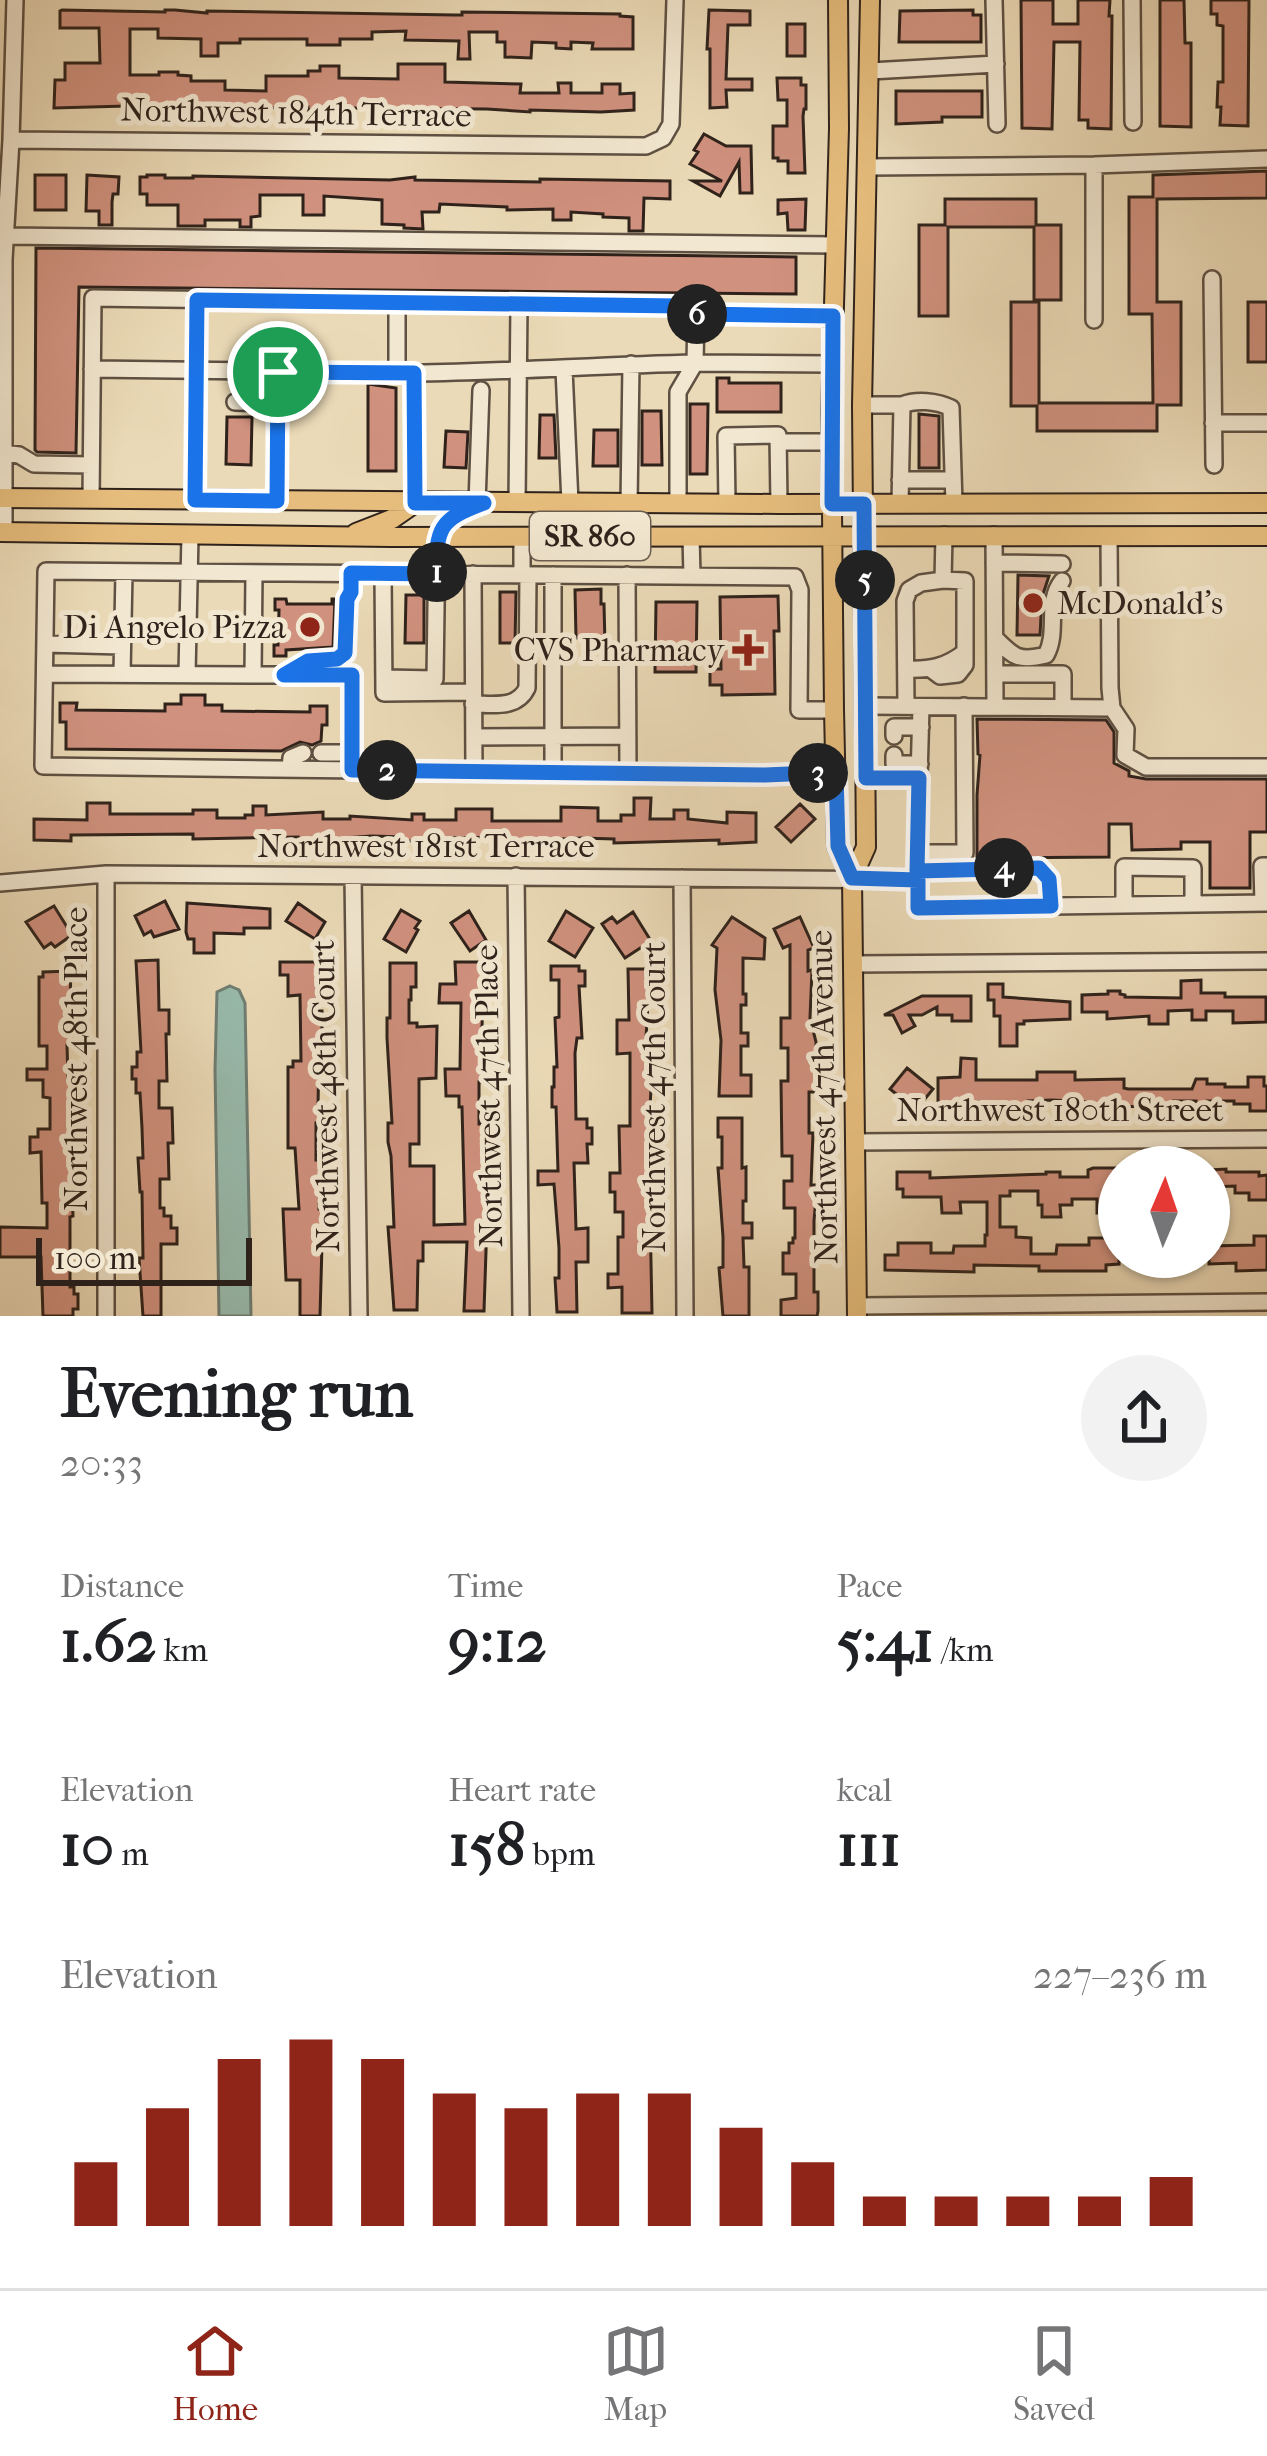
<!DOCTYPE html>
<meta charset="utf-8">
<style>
:root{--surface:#fff;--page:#f2f2f2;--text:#202124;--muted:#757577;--line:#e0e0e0;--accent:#8f2418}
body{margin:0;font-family:"IM FELL French Canon",serif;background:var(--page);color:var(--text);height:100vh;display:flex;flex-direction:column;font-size:45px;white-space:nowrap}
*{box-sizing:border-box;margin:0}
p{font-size:39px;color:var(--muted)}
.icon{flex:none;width:66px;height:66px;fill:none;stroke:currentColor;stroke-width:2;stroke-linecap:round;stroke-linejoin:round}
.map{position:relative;height:1316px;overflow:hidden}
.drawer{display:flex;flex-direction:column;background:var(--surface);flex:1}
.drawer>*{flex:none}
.needle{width:78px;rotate:2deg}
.controls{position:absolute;left:1098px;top:1146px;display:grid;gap:24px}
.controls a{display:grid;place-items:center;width:132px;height:132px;border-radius:50%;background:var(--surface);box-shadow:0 3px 9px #0004;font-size:60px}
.scale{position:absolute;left:36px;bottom:30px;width:216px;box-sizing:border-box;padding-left:12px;border:6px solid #2f221b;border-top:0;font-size:33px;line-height:42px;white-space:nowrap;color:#2f221b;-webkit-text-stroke:9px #f2e7d0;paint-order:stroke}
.pin{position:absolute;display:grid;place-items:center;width:102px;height:102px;color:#fff;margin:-51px;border:6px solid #fff;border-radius:50%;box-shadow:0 3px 12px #0007}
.km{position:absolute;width:60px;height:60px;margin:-30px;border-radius:50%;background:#222;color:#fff;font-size:33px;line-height:60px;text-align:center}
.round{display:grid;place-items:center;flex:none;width:126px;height:126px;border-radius:63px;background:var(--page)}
.overview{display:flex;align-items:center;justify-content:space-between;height:204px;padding:0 60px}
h1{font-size:66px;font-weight:800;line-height:90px}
.stats{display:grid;grid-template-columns:repeat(3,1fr);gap:18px;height:204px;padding:12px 60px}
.stats div{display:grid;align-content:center}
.stats b{font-size:60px;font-weight:800}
.stats small{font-size:33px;font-weight:400}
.stats p{font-size:33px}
.chart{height:336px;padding:24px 60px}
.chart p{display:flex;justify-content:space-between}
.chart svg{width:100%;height:216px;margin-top:12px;stroke:var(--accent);stroke-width:6}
.dock{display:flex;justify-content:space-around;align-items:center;height:168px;border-top:3px solid var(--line);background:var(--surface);font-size:33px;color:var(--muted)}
.dock a{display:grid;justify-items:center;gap:6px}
.dock .active{color:var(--accent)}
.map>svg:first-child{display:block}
</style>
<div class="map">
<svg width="1267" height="1316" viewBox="0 0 1267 1316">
<rect width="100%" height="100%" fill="#ebdab7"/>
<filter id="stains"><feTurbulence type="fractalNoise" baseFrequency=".00167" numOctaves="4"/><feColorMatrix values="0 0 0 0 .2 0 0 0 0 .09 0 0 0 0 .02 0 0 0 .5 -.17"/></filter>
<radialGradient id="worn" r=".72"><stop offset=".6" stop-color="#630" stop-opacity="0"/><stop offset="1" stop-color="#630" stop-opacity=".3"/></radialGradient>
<path fill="#98bbad" stroke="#6e7e73" stroke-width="3" d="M230 986 239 990 245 1003 251 1316H219L215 1070 217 992Z"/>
<path fill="#d0917e" stroke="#2f221b" stroke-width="3" d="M1021 0H1053V24H1078V0H1110L1109 16H1112L1111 129 1088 128V120H1079L1080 42H1054L1052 129 1022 128Z
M1160 0H1184L1185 43H1191V127L1160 126Z
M1211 0H1249L1248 126 1220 125 1221 107H1217L1218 82H1223V26L1217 25V14H1211Z
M62 10 165 12V10H175L207 13V11L455 15H462V12L620 14V16L633 17V49H592L593 43 571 42V49L556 48V43L532 42 531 58 505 57V42H497V32H469L470 59H458L459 41 405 40 406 31 372 32V39H340V45H307V39H240V43H218V56H201V39L158 38V29H130V75H159V72H178V75L191 76V81H225V90L266 91V76H308V71H320V66H339V78L398 79V64H445V82L521 84 520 93H559L558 83H571V93H602V84H620V94L634 93V110L601 112 530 110V112L487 109 357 108H333V110H308V107L209 109 127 106 54 108 55 80H65V63H100L99 28H60V11Z
M709 10 750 11V25H728L726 79H752V90H726L727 107 710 108V49H707Z
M973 10V15H981V42H899L900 11Z
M787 24H805V56H787Z
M777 78H801V85H806V109H804L803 116 805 173H788V161H778V158H773V126H787V100H778Z
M896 91H982V117H942V122L896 124Z
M704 134 726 146H751L752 193H740L739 162 720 196 693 181H722L690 164 698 152 694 150Z
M1267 171V198L1157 199V302H1181V405H1157V431H1037V406H1011V302H1039V403H1153L1152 314H1129V197H1153V175Z
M35 175H66V210H35Z
M87 175 119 177 118 194H113L112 202V225H99V211H86Z
M147 175H165V178H193V176L390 180 415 177V180L540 182V179L670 181V199L644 198 643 231H629V218L603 217V214L571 212V220H553V209L507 210V207L440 204 439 212H422L423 229 404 228V225L382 224V200L324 196V215H303V195H260V216L251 217V227H240V220H205V226H178V205H147V194H140V177H147Z
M806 199 805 230H788L787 213 778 214V200Z
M945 199H1036V225H1061V300H1034V227H948V316H919V225H945Z
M36 248 796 257V294L79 287 76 453 37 452 35 450Z
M1248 302H1267V362H1248Z
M717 378H729V383H781V412H717Z
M368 384 396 388V471H368Z
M690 404H708L707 474H690Z
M642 411H661L662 465H642Z
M919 414 939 416V468H919Z
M540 415H554L556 458H539Z
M227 417H252L251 465 226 464Z
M594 430H618V466H593Z
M446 431 468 432 466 468 444 467Z
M1018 575 1049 576 1042 597 1040 635H1017Z
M601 589V604H604L605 645H590V638H576L575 590Z
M500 592H516L515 643H500Z
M406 595H424V643H405Z
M778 596 779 631H774L775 694 722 695V685H710V669H721L720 597Z
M275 599H286L287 604H332V599H335L333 647 286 650V656H274V645H278L279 610H275Z
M656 602H697L696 672H655Z
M181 695H205V705H222V711L310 712V706H327V725H322L321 741 312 745 300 742 281 751 66 749V722H60V703H77L76 710 165 711V704H181Z
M977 719 1106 720 1114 732V763L1129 771V776L1146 779H1267V832H1250V888H1210V842H1181V849L1132 850 1131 824H1109V857L977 858V795L980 755 978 754Z
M634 798H651L650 819H674V810H688V819L727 823V812L756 813V842L719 844V840L614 843V839L581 838 508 842V837L439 838 424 841H403V837L371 836 319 840H298V837L193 839V834L71 835V841L34 840V819L87 820V803H110V814H193V810H217V818H245V815H253V806H266V815L323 812V819H350V816L412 820V814H424V820H456V809H492V821H561V807L598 808V821H621V815H634Z
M800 804 815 819 791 842 776 827Z
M165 901 179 929 154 937 151 931 144 935 135 916Z
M187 903 270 909V928H244V934L214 933V953H194V939H188L186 932Z
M298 903 325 922 315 939 286 921Z
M54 906 72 935 55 947 51 943 44 948 26 922Z
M401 910 420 921 415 928 418 930 406 952 384 939Z
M469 911 486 940 470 951 451 923Z
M566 911 593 928 575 957 549 941Z
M633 912 651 941 625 958 602 924 612 917 617 923Z
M732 917 765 938 764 959 743 958V994H746V1005H741V1033H748V1046H741V1075H751V1096H719L721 1040 715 990 717 948 712 945Z
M800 917 814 948 808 950V971L812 970 810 1018 816 1042V1092H809V1133H813L811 1185H817L814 1221V1292H818V1311L817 1316H781V1300L796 1298V1274H783V1253H789V1243H793V1238H795V1208H784V1181H792V1156H782L781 1081H788V1048H781V1018H790V945L783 948 774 929Z
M158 960 159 1010H169V1034H166L167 1081H159V1108H172L173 1143H168L169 1179H160V1208H164V1216H171V1228H177V1244H161V1316H143L139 1258H143L142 1192H140L138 1158H143L142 1128 140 1093H136V1079H132V1067H137V1052H141L136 961Z
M280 962H318L317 1011H322V1030L319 1045 318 1108H323V1123H316V1160H320L319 1209H323L320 1316H300V1280H286L283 1209H299L295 1148H288V1067H293V1061H301L300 995 288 996V975H280Z
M455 962H485L480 1069H486V1082H479V1124H484L483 1173H486V1191H488L484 1311H464L467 1242H423V1261H418L417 1310H394L388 1227H394L391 1156 388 1142V1123H392L387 1038V1018H390V963H416V987H411V1000H409V1023H417V1027L437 1026 436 1078 419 1079V1144H410V1166H434V1225L465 1224 462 1107H459V1096H446L445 1069H460L461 1003H439L440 984H456Z
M551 966H579V971H585V986H579L582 1038H577L575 1053 576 1119H587V1128H592V1144H587L588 1163H574L576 1229 588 1228V1262H576L577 1312H557L555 1278H559V1248L554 1184 538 1185V1171H558L556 1107H552V1087H554V1067H557L555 1018 559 1017V980H551Z
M628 969H650L646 1038V1071H652L648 1143V1178H654V1198H652V1212H650L652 1313H622V1287L608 1288V1274H618V1237H623V1212H615V1192H610V1173H620L619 1126H630V1053L617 1054V1020H629Z
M71 971 69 1029H72V1044L67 1045 68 1078H72L69 1111 73 1216 70 1217V1287H74V1294H78V1309H73V1316H43L41 1257H0V1227L47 1228V1203H42L41 1152 30 1153V1137H38V1129H50V1098L43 1097V1080H27V1069H47V1046H39V977H43V972Z
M1201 980V993H1225V997H1266V1022L1233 1023V1011H1206V1020H1192V1010L1168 1011V1024H1149V1016L1107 1019V1012H1082V995L1108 994V991H1120V994L1125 995V997L1181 998V981Z
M988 984H1003V997L1070 1002V1019L1024 1021V1024H1017V1046H1000V1016H994V1000H988Z
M922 996H971V1021H952V1015H937V1007L922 1015H909L915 1026 902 1033 893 1015H884Z
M961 1058 976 1059V1080H1037V1072H1075V1080L1124 1079V1088L1128 1089H1192L1196 1079H1207V1084H1225V1087H1248V1077H1264V1086H1267V1111H1250V1104H1234V1101H1207L1206 1116H1197L1196 1101H1174V1108L1089 1105V1102L1052 1100 1028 1101V1109L985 1108V1102L955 1103V1107H944V1103H938V1078L960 1077Z
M907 1068 933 1089 916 1110 890 1089Z
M718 1118H742V1168L746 1167V1201H743V1223H752V1238H743L744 1267H749V1316H723L719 1268 723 1267V1237L718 1168H722V1137H718Z
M1093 1168H1119V1213H1097V1199H1072V1205H1060L1061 1217H1042V1205H1038V1191H1010V1196H1000V1227H1016V1237L1031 1238V1254H1056L1057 1245H1089V1238H1119V1264L1106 1265V1271H1039V1266L974 1265V1272L885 1270V1255H898V1243H931V1253H953L954 1246H985V1235H987V1202H960L961 1213H942L941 1197H903V1189H897V1172H930V1178L1046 1174V1172H1060V1177H1088V1170Z
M1226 1169V1172H1259V1176L1267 1175V1200H1249V1193H1235V1186L1209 1187V1170Z
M1254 1236H1267V1270L1236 1271V1263L1209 1264V1246L1254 1245Z
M1139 1257H1173L1174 1270H1139Z"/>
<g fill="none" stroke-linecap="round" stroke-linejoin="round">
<g stroke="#5e5042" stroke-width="20">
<path id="minor" d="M994 0 997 124
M1132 0 1133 122
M870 71 996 64
M11 140 646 146 663 138 671 124 675 0
M1094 165V320
M868 167 1094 165 1267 159
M5 236 835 245
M1212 279 1214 465
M92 369 414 373
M564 369 570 503
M397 373V302
M235 402 278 403
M862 405H902L900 504
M902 405C916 399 937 401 951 408L954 504
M1213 423H1267
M779 442H831
M4 453 19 455 34 464 91 465
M900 480H953
M91 499 93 298 680 306 696 314
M195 500 197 300
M277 501 278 372
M415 503 414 373C508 372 601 365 695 363L696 314 833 316
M477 503 481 390
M517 503 519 304
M629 504 631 364
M678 504V392L695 363 832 364
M727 504 726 436 778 435 779 504
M4 532V260L11 140 15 0
M994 535 995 706
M691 536 692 576
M1109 536 1110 688 1112 708 1126 729 1125 755 1146 767H1267
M994 563 1062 564
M254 573 253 675H352V769
M383 574 384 693 473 692
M473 574 474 771
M522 575V536
M553 575V772
M627 575 628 773
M995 638C1014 657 1018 662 1046 655 1059 632 1045 603 1062 581
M45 644 122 646
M906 669C930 670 946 667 965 652V581L943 580
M932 670 940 676 958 674 965 665V652
M287 673 307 661 337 659 345 653 347 599 351 592
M45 674 253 675
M122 674 124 572
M187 674 190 535
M995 674H1063V707
M384 678 435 679 437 537
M473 704C494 704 517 709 527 688L528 575
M866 706 1112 708
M906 706 905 601 909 590 921 583 943 580 944 535
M834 710H799L800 590 795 577 46 571 43 766 765 775 836 772
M894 736V727H921
M474 737 628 736
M321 753H352
M894 755V764H920
M290 769 291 758 303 753
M866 778H919L921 707
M919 778 918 908 1267 903
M917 853H965L964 706
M918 871 1039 868 1049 879 1051 906
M353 876 359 1316
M516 876 521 1316
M682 878 685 1316
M0 883 106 874 918 880
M1263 903 1262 866H1267
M1124 905V867L1193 868V904
M853 964 1267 961
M854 1142 1267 1139
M857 1306 1267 1302
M106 1316V874"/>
</g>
<g stroke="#2f221b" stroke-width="22">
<path id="major" d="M838 0 839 128 831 412 834 710 837 846 852 878
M0 498 779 504 1267 503
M0 532 392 537 1267 536
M356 533 392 519 415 503
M857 1316 852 878 866 847 862 405 870 0"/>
</g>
<use href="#minor" stroke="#f2e7d0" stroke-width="15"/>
<use href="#major" stroke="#e6bd7c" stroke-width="18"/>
</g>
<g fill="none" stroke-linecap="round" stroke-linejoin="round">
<g stroke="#fff" stroke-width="24">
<path id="route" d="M197 300 680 306 696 314 833 316 832 504H864L866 778H919L917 871 1039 868 1049 879 1051 906 918 908V880L852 878 838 846 836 772 765 775 352 770V675H284L308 661 337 659 345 653 347 599 351 592V573L436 574C437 528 438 520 484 503H415L414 373 278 372 277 501 195 500Z"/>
</g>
<use href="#route" stroke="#1a73e8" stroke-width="15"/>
</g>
<g fill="#8f2418" stroke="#f2e7d0" stroke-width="4.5">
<circle cx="1033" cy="603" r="12"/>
<circle cx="310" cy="627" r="12"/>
<path d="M742 632h12v12h12v12h-12v12h-12v-12h-12v-12h12z"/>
</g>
<g text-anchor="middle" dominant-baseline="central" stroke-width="10" stroke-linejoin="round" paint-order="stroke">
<rect fill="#f2e7d0" stroke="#6a5d51" stroke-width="3" x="530" y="512" width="120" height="48" rx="9"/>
<g font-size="30" font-weight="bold" fill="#2f221b">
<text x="590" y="536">SR 860</text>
</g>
<g font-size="33" fill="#2f221b" stroke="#f2e7d0">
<text transform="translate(296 113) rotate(1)">Northwest 184th Terrace</text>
<text x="426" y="846">Northwest 181st Terrace</text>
<text transform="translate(76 1059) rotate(-90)">Northwest 48th Place</text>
<text transform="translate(326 1096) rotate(-91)">Northwest 48th Court</text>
<text transform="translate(489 1096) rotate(-91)">Northwest 47th Place</text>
<text transform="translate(654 1097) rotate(-90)">Northwest 47th Court</text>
<text transform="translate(824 1097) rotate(-91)">Northwest 47th Avenue</text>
<text x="1060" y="1110">Northwest 180th Street</text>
</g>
<g font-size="33" fill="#2f221b" stroke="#f2e7d0" text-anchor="end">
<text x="1057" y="603" text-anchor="start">McDonald's</text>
<text x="286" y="627">Di Angelo Pizza</text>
<text x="724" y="650">CVS Pharmacy</text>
</g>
</g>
<rect width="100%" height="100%" filter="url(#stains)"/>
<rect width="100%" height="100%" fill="url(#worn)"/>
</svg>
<div class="controls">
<a><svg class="needle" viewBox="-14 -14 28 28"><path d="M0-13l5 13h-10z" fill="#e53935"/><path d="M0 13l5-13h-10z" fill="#757577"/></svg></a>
</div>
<div class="scale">100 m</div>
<div class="pin" style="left:278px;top:372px;background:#1e9e55"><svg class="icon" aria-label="arrive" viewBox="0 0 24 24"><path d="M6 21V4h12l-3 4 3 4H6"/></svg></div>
<b class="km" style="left:437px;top:572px">1</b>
<b class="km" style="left:387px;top:770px">2</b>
<b class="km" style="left:818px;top:773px">3</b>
<b class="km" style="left:1004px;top:868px">4</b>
<b class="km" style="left:865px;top:580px">5</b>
<b class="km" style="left:697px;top:314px">6</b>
</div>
<section class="drawer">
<div class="overview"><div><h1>Evening run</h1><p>20:33</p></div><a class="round"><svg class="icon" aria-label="share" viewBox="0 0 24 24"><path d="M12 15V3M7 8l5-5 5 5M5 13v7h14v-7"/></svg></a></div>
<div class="stats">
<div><p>Distance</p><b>1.62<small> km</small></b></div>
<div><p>Time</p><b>9:12</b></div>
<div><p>Pace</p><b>5:41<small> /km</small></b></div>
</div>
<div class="stats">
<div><p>Elevation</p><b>10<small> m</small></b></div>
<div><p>Heart rate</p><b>158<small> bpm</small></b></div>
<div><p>kcal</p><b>111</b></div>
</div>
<div class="chart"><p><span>Elevation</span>227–236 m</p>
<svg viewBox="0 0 160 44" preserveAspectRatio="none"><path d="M5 44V31M15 44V20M25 44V10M35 44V6M45 44V10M55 44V17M65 44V20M75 44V17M85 44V17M95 44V24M105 44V31M115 44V38M125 44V38M135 44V38M145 44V38M155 44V34"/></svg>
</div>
</section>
<nav class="dock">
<a class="active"><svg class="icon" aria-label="home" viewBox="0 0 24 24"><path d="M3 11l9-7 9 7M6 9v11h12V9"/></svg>Home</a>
<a><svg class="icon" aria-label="map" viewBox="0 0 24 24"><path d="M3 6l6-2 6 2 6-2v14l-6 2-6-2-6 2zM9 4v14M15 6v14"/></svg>Map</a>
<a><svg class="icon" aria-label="saved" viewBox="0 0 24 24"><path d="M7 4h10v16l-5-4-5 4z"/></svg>Saved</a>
</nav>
